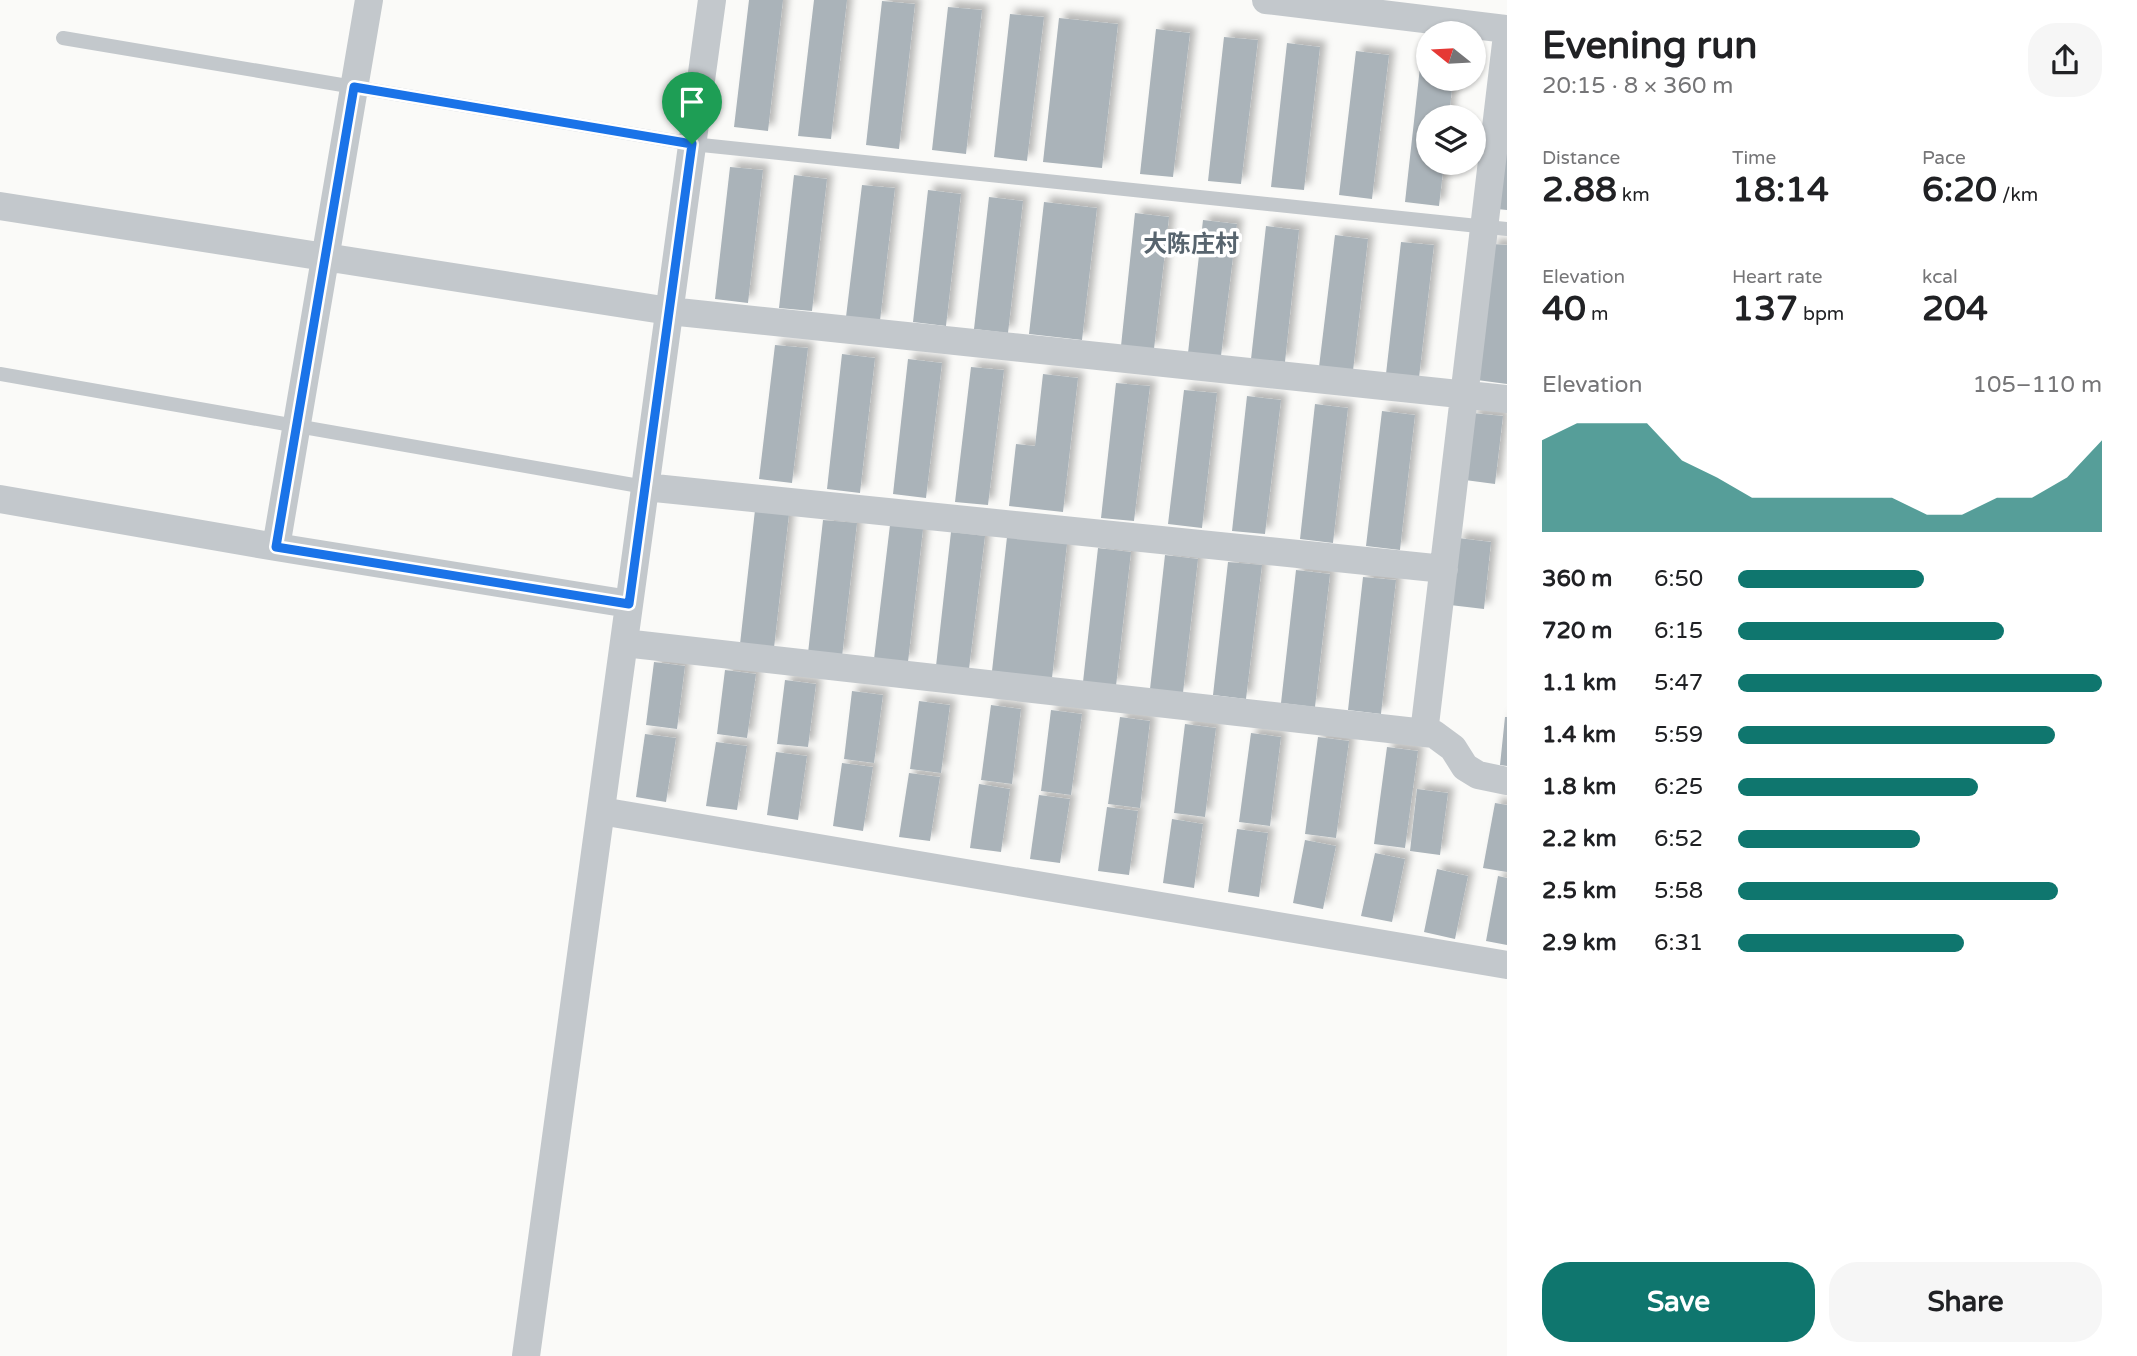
<!DOCTYPE html>
<meta charset="utf-8">
<style>
:root{--surface:#fff;--page:#f6f6f6;--text:#202124;--muted:#757577;--accent:#0f766e}
body{margin:0;font-family:"Varela Round","Noto Sans SC",sans-serif;background:var(--page);color:var(--text);height:100vh;display:flex;flex-direction:column;font-size:26px;white-space:nowrap}
*{box-sizing:border-box;margin:0}
p{font-size:23px;color:var(--muted)}
.icon{flex:none;width:38px;height:38px;fill:none;stroke:currentColor;stroke-width:2;stroke-linecap:round;stroke-linejoin:round}
.map{position:relative;flex:1;overflow:hidden}
.drawer{display:flex;flex-direction:column;background:var(--surface);width:630px}
.drawer>*{flex:none}
.needle{width:46px;rotate:288deg}
.tools{position:absolute;left:1416px;top:21px;display:grid;gap:14px}
.tools a{display:grid;place-items:center;width:70px;height:70px;border-radius:50%;background:var(--surface);box-shadow:0 2px 5px #0004;font-size:35px}
.pin{position:absolute;display:grid;place-items:center;width:60px;height:60px;color:#fff;margin:-72px -30px;border-radius:50% 50% 50% 0;rotate:-45deg;box-shadow:0 0 7px #0007}
.pin .icon{rotate:45deg}
.round{display:grid;place-items:center;flex:none;width:74px;height:74px;border-radius:28px;background:var(--page)}
.overview{display:flex;align-items:center;justify-content:space-between;height:119px;padding:0 35px}
h1{font-size:38px;font-weight:700;line-height:52px}
.figures{display:grid;grid-template-columns:repeat(3,1fr);gap:10px;height:119px;padding:7px 35px}
.figures div{display:grid;align-content:center}
.figures b{font-size:35px;font-weight:700}
.figures small{font-size:19px;font-weight:400}
.figures p{font-size:19px}
.chart{height:196px;padding:14px 35px}
.chart p{display:flex;justify-content:space-between}
.chart svg{width:100%;height:126px;margin-top:7px;fill:var(--accent);opacity:.7}
.cta{display:flex;gap:14px;margin-top:auto;padding:14px 35px}
.cta a{flex:1;height:80px;border-radius:28px;background:var(--accent);color:#fff;font-size:28px;font-weight:700;line-height:80px;text-align:center}
.cta a+a{background:var(--page);color:var(--text)}
ul{padding:0 35px;list-style:none;font-size:23px}
li{display:grid;grid-template-columns:112px 84px 1fr;align-items:center;height:52px}
li i{height:18px;border-radius:9px;background:var(--accent)}
main{display:flex;flex:1;min-height:0}
.map>svg:first-child{display:block}
</style>
<main>
<div class="map">
<svg width="1507" height="1356" viewBox="0 0 1507 1356">
<defs>
<filter id="shadow"><feDropShadow dx="6" dy="-6" stdDeviation="3.5" flood-color="#0004"/></filter>
</defs>
<rect width="100%" height="100%" fill="#fafaf8"/>
<path fill="#aab3b9" filter="url(#shadow)" d="M749 0H783L768 131 734 127Z
M814 0H847L831 139 798 136Z
M882 1 915 4 899 149 866 145Z
M948 7 982 10 966 154 932 150Z
M1010 14 1044 17 1027 161 994 157Z
M1059 18 1118 24 1102 168 1043 162Z
M1156 29 1190 33 1173 177 1140 174Z
M1224 37 1258 40 1241 184 1208 181Z
M1287 43 1320 47 1304 190 1271 187Z
M1356 51 1389 55 1372 199 1339 195Z
M1421 58H1428V79H1453L1449 117H1428V163H1444L1439 206 1405 202Z
M1507 136V210L1497 209Z
M730 167 763 170 748 303 715 299Z
M794 175 827 179 812 311 779 308Z
M862 185 895 188 880 321 846 317Z
M928 190 961 194 946 326 913 322Z
M989 197 1023 201 1008 333 974 329Z
M1044 202 1097 208 1082 340 1029 334Z
M1135 213 1169 217 1154 349 1121 346Z
M1203 220 1237 224 1221 356 1188 353Z
M1266 226 1299 230 1285 362 1251 359Z
M1335 235 1368 239 1353 371 1319 367Z
M1401 242 1434 245 1419 378 1386 374Z
M1492 244 1507 245V384L1477 380Z
M775 345 808 348 792 483 759 479Z
M842 354 875 358 860 493 827 489Z
M908 359 942 363 926 498 893 494Z
M971 367 1004 370 988 505 955 502Z
M1043 374 1078 378 1063 512 1009 506 1016 444 1035 446Z
M1116 383 1150 386 1134 521 1101 518Z
M1184 390 1217 393 1202 528 1168 524Z
M1247 396 1281 400 1265 534 1232 531Z
M1315 404 1348 408 1333 543 1300 539Z
M1382 411 1415 415 1400 550 1366 546Z
M1472 413 1503 416 1495 484 1465 480Z
M755 510 789 514 774 648 740 644Z
M823 520 857 523 842 657 808 653Z
M890 525 923 529 908 662 874 659Z
M951 532 985 536 969 669 936 666Z
M1007 537 1067 544 1052 678 992 671Z
M1458 538 1491 542 1484 609 1450 605Z
M1098 548 1131 552 1116 686 1083 682Z
M1165 555 1198 559 1183 693 1150 689Z
M1228 562 1262 565 1246 699 1213 695Z
M1296 570 1330 574 1315 707 1281 703Z
M1363 577 1396 580 1381 714 1348 710Z
M654 662 685 666 677 729 646 725Z
M725 670 756 674 747 738 717 734Z
M785 680 816 684 808 747 777 744Z
M852 691 883 695 874 763 844 759Z
M919 701 950 705 941 773 910 769Z
M991 705 1021 709 1012 784 981 780Z
M1051 710 1082 714 1071 795 1041 791Z
M1120 717 1150 721 1140 808 1108 804Z
M1505 717H1507V766L1500 765Z
M1185 724 1216 728 1205 817 1174 813Z
M1251 733 1281 737 1270 826 1239 822Z
M645 734 676 738 666 802 636 797Z
M1318 737 1349 741 1336 838 1305 834Z
M716 742 747 746 737 810 706 806Z
M1387 747 1418 751 1405 848 1374 844Z
M776 752 807 756 798 820 767 815Z
M842 763 873 767 863 831 833 826Z
M909 773 940 777 930 841 899 837Z
M979 784 1010 789 1001 852 970 848Z
M1417 789 1448 793 1440 855 1410 851Z
M1039 795 1070 799 1060 863 1030 859Z
M1495 803 1507 805V872L1483 868Z
M1107 807 1138 811 1129 875 1098 871Z
M1172 819 1203 824 1194 888 1163 883Z
M1237 829 1268 833 1259 897 1228 892Z
M1305 840 1336 846 1323 909 1293 903Z
M1375 853 1405 859 1392 922 1361 916Z
M1437 869 1468 876 1455 939 1424 932Z
M1498 876 1507 878V945L1486 941Z"/>
<g fill="none" stroke-linecap="round" stroke-linejoin="round">
<path stroke="#c3c8cc" stroke-width="14" d="M63 38 692 144 1507 229
M0 374 645 487"/>
<path stroke="#c3c8cc" stroke-width="28" d="M1266 0 1507 29
M0 206 669 311 1507 399
M645 487 1444 569
M0 499 276 547 629 604
M276 547 369 0
M624 643 1434 734 1453 748 1465 767 1478 775 1507 781
M1424 733 1507 35
M601 811 1507 965
M526 1356 712 0"/>
</g>
<g fill="none" stroke-linecap="round" stroke-linejoin="round">
<g stroke="#fff" stroke-width="14">
<path id="route" d="M354 87 692 144 629 604 276 547Z"/>
</g>
<use href="#route" stroke="#1a73e8" stroke-width="9"/>
</g>
<g text-anchor="middle" dominant-baseline="central" stroke-width="7" stroke-linejoin="round" paint-order="stroke">
<g font-size="24" font-weight="bold" fill="#57646e" stroke="#fff">
<text x="1191" y="244">大陈庄村</text>
</g>
</g>
</svg>
<div class="tools">
<a><svg class="needle" viewBox="-14 -14 28 28"><path d="M0-13l5 13h-10z" fill="#e53935"/><path d="M0 13l5-13h-10z" fill="#757577"/></svg></a>
<a><svg class="icon" aria-label="layers" viewBox="0 0 24 24"><path d="M12 4l9 5-9 5-9-5zM3 14l9 5 9-5"/></svg></a>
</div>
<div class="pin" style="left:692px;top:144px;background:#1e9e55"><svg class="icon" aria-label="arrive" viewBox="0 0 24 24"><path d="M6 21V4h12l-3 4 3 4H6"/></svg></div>
</div>
<section class="drawer">
<div class="overview"><div><h1>Evening run</h1><p>20:15 · 8 × 360 m</p></div><a class="round"><svg class="icon" aria-label="share" viewBox="0 0 24 24"><path d="M12 15V3M7 8l5-5 5 5M5 13v7h14v-7"/></svg></a></div>
<div class="figures">
<div><p>Distance</p><b>2.88<small> km</small></b></div>
<div><p>Time</p><b>18:14</b></div>
<div><p>Pace</p><b>6:20<small> /km</small></b></div>
</div>
<div class="figures">
<div><p>Elevation</p><b>40<small> m</small></b></div>
<div><p>Heart rate</p><b>137<small> bpm</small></b></div>
<div><p>kcal</p><b>204</b></div>
</div>
<div class="chart"><p><span>Elevation</span>105–110 m</p>
<svg viewBox="0 0 160 44" preserveAspectRatio="none"><path d="M0 44V12L10 6L20 6L30 6L40 19L50 25L60 32L70 32L80 32L90 32L100 32L110 38L120 38L130 32L140 32L150 25L160 12V44z"/></svg>
</div>
<ul>
<li><b>360 m</b>6:50<i style="width:51%"></i></li>
<li><b>720 m</b>6:15<i style="width:73%"></i></li>
<li><b>1.1 km</b>5:47<i style="width:100%"></i></li>
<li><b>1.4 km</b>5:59<i style="width:87%"></i></li>
<li><b>1.8 km</b>6:25<i style="width:66%"></i></li>
<li><b>2.2 km</b>6:52<i style="width:50%"></i></li>
<li><b>2.5 km</b>5:58<i style="width:88%"></i></li>
<li><b>2.9 km</b>6:31<i style="width:62%"></i></li>
</ul>
<div class="cta"><a>Save</a><a>Share</a></div>
</section>
</main>
